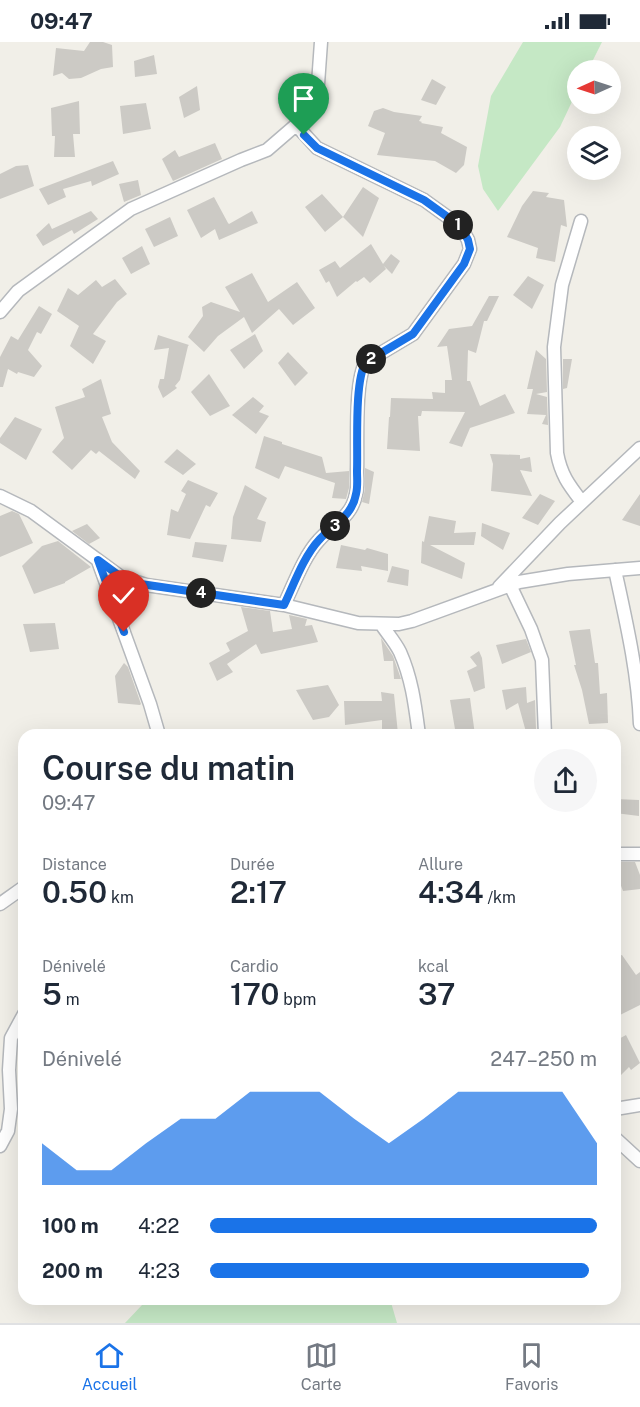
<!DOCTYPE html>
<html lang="fr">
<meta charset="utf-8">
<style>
:root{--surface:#fff;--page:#f6f6f7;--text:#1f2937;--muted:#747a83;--line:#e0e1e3;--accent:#1a73e8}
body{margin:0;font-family:"Public Sans",sans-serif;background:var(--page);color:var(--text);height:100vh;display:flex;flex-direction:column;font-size:22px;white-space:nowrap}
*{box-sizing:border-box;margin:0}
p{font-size:20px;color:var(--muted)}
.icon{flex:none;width:33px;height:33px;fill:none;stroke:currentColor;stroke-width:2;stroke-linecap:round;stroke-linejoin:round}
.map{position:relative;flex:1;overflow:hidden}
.sheet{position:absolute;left:18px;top:687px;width:603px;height:576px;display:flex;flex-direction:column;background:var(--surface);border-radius:18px;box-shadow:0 6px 24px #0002}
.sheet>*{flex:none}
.needle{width:39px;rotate:267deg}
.fabs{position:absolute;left:567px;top:18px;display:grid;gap:12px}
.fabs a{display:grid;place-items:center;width:54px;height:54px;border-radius:50%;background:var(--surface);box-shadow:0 6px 24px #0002;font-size:30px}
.pin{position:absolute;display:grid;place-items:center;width:51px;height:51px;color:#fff;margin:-62px -26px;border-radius:50% 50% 50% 0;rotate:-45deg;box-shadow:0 0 6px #0007}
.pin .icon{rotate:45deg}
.km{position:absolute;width:30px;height:30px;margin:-15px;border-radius:50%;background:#222;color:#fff;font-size:16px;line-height:30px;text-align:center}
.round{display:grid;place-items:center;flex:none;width:63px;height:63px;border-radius:32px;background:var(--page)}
.head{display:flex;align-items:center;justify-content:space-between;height:102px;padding:0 24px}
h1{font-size:33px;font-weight:600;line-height:45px}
.figures{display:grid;grid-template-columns:repeat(3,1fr);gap:9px;height:102px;padding:6px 24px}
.figures div{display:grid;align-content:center}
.figures b{font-size:30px;font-weight:600}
.figures small{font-size:16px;font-weight:400}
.figures p{font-size:16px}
.chart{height:168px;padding:12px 24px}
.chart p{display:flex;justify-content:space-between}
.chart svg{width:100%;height:108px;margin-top:6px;fill:var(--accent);opacity:.7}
ul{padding:0 24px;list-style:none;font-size:20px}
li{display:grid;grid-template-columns:96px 72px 1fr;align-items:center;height:45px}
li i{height:15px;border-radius:8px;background:var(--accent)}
.status{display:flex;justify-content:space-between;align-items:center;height:42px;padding:0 30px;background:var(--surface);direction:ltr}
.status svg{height:16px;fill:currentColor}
.tab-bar{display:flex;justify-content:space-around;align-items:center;height:84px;border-top:2px solid var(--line);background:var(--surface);font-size:16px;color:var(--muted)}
.tab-bar a{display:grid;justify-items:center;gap:3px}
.tab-bar .active{color:var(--accent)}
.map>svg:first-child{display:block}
</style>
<div class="status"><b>09:47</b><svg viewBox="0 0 49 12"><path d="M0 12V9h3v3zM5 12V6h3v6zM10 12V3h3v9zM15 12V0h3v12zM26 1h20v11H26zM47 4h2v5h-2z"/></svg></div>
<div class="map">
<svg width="640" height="1281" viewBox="0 0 640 1281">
<rect width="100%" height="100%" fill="#f1efe8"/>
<path fill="#c5e8c5" d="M523 0H602L588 28H578L577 49 560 85 498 169 483 147 478 124 491 54Z
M145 1257H390L397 1281H125L142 1263Z"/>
<path fill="#cccac5" d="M90 0H103L112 3 113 25 101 27 81 36 69 37 62 31 53 34 56 6 84 9Z
M154 13 157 32 135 35 134 19Z
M432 37 446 45 436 63 421 58Z
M296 41 306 49 296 68 283 60Z
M197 44 200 68 184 76 179 55Z
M79 59 80 92H73L75 115H54L55 94H52L51 66Z
M146 61 151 87 123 92 120 64Z
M383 66 394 70 422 74 419 79 422 80 421 81 443 85 441 91 467 105 464 123 456 131 435 119 377 113 385 91 368 84 374 69Z
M215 101 222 117 173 139 162 117 175 108 179 115Z
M113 119 119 132 92 144 91 139 63 147 66 155 48 163 39 147Z
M28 123 34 144 0 157V132L16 124Z
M138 138 141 153 124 160 119 142Z
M363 145 379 156 363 195 343 175Z
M533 149 549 151 546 155 564 158 567 185 561 183 555 220 536 216 538 206 507 195 522 164Z
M322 152 343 175 325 190 305 165Z
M214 155 228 181 229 182 252 169 258 181 219 198 215 187 201 196 187 168Z
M91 169 98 177 74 192 72 188 43 204 36 193 49 181 52 187Z
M170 175 178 194 154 205 145 187Z
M371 202 383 222 391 212 400 219 392 232 384 224 386 227 370 241 364 235 357 240 356 239 337 255 329 239 326 241 319 228 335 219 340 226Z
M142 204 150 222 131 232 122 216Z
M252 231 268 260 297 240 315 266 293 283 279 267 252 291 244 275 218 294 204 310 188 295 203 274 202 265 211 260 240 270 225 245Z
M528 234 544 243 532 267 513 253Z
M115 237 127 252 117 260 93 292 106 299 93 322 70 304 79 284 57 269 68 246 78 253 96 238 102 245Z
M489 254H499L487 279H484L476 311 468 308 467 339H470L480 364 505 352 515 371 470 386 462 405 449 401 465 370 422 369 421 374H418L420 409 387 407 389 375H390L391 356 433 357 432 350 445 351V338H452L447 304 437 305 449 287 472 284Z
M39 264 52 272 41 292 37 290 28 308 42 324 34 335 18 330 17 332 8 327 3 345H0V315L11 294 18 298Z
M255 292 263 309 244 327 230 308Z
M158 293 189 303 188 304 180 338 175 344 177 346 163 356 158 345 160 337H164L169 306 154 308Z
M536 308 546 317 547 350 536 352 547 355 548 383 542 382 546 373 527 372 533 347H527Z
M288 310 308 331 295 344 278 321Z
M563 317H572L567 346 563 347Z
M209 332 230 364 210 374 191 350Z
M101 337 111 372 102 375 112 400 140 429 135 437 99 409 96 412 91 408 72 428 52 410 64 396 55 365 85 355 82 347Z
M253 355 264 364 259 370 269 374 256 392 232 373Z
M15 375 42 387 26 418 0 401V396Z
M264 394 282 400V402L322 415 326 431 349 429V446L346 457 332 456 335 441 285 424 279 437 255 426Z
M177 407 196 422 183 433 164 420Z
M490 412 520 413V417L530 415 532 430 520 428 532 454 491 449 493 422Z
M365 426 374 430 369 462 362 460 365 447Z
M188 438 218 451 210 465 206 463 190 497 167 493 171 467 178 470 186 452 181 449Z
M245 443 267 456 257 477 266 480 261 500 231 497 233 475Z
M540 452 555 459 538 483 522 476Z
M640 452V484L622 478Z
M12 469 19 472 33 501 0 515V474Z
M429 474 456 479 454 491 476 490 474 503H430L465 521 462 537 421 521 422 499 424 500Z
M482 481 510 491 503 508 481 494Z
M87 482 100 496 89 502 72 489Z
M58 499 91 525 65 540V541L34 552 22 524 42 504Z
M195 500 227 503 223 520 192 515Z
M341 503 365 508 367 506 388 512V529L361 524 362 529 336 526Z
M392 524 409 528 408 544 387 540Z
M241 565 270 569 273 590 292 587 289 573 307 577 305 584 312 583 318 600 261 612 256 602 227 622 233 630 217 639 209 621 230 609 226 601 248 589Z
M55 581 59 607 30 610 23 582Z
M590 587 595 621H598L600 652 607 651 608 681 589 682 582 648 574 623H576L569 589Z
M381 596 393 614 401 637H394L393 619H384Z
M526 597 531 610 502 622 496 603Z
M479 609 482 616 485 646 474 650 467 629 477 624 470 615Z
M124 621 128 625 141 662 140 663 118 661 115 634Z
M328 643 339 663 329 675 313 678 296 648Z
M526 645 527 661 535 658 536 687 526 690 518 661 506 668 502 648Z
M381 650 394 652 398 692 382 690V678L345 683 344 659H382Z
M470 656 475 693H456L450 658Z
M615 757 639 758V774L615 771Z
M615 820H635L640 833V847L623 849 615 828Z
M622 913 636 933 640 930V963L620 973 615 964V915Z
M626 993 640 1021 631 1028 629 1025 615 1039V999Z"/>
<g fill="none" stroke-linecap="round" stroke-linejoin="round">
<g stroke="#b5b8bc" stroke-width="15">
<path id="street" d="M581 179 562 243 554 305 557 411C561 433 569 443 582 460
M0 270 18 249 131 167 241 118 267 108 296 83 309 63 318 42 321 0
M0 454 31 469 121 535 146 543 284 563 358 581 399 582 412 579 519 540 568 532 640 526
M98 519 150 662 159 693
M615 528C626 579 638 630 640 682
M510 543 531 587 542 618 545 693
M499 545 560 481 640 406
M284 563C294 542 304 514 319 498 333 482 352 475 356 452 358 445 357 437 357 429 358 404 354 338 366 320L413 292 464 222 470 207 468 198 463 189 456 181 424 158 317 106 296 83
M381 582C387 591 395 600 400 610 412 637 415 663 419 693
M615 812H640
M0 862 24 845
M615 1067 640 1063
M615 1096 640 1119
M0 1104 8 1089 11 1067 9 1028 11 996 24 972"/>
</g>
<use href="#street" stroke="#fff" stroke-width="12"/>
</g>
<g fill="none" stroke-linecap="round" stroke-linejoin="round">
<g stroke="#fff" stroke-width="12">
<path id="route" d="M124 590 98 518 121 535 134 541 284 563C294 542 304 514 319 498 333 482 352 475 356 452 358 445 357 437 357 429 358 405 354 338 366 320L413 292 464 222 470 207 468 198 463 189 456 181 424 158 317 106 304 93"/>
</g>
<use href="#route" stroke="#1a73e8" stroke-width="8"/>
</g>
</svg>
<div class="fabs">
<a><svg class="needle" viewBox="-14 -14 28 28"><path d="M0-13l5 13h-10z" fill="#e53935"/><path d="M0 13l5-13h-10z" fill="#747a83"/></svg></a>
<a><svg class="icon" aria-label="layers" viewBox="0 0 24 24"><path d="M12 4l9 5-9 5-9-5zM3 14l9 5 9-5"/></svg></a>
</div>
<div class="pin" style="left:304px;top:93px;background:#1e9e55"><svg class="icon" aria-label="arrive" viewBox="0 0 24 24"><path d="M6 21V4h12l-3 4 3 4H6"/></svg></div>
<div class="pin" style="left:124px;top:590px;background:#d93025"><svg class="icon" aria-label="check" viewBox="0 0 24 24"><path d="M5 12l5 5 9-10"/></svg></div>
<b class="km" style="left:458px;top:183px">1</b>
<b class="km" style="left:371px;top:317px">2</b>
<b class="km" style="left:335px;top:484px">3</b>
<b class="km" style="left:201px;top:551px">4</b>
<section class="sheet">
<div class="head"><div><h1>Course du matin</h1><p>09:47</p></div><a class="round"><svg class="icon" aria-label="share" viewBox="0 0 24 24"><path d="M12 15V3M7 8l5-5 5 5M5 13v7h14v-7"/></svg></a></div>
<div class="figures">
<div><p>Distance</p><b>0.50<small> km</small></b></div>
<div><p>Durée</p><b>2:17</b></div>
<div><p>Allure</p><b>4:34<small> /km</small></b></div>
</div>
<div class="figures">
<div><p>Dénivelé</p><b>5<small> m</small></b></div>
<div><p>Cardio</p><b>170<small> bpm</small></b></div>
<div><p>kcal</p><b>37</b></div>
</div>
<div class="chart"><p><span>Dénivelé</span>247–250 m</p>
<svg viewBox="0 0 160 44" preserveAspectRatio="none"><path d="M0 44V27L10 38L20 38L30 27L40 17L50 17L60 6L70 6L80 6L90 17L100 27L110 17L120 6L130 6L140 6L150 6L160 27V44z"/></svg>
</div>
<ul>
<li><b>100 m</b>4:22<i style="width:100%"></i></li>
<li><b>200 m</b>4:23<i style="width:98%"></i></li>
</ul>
</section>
</div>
<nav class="tab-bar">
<a class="active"><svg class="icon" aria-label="home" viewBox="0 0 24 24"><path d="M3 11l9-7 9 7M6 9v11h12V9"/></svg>Accueil</a>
<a><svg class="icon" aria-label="map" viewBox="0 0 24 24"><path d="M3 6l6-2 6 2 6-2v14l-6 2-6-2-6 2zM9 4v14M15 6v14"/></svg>Carte</a>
<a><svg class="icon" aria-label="saved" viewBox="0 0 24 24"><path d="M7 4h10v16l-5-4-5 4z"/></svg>Favoris</a>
</nav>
